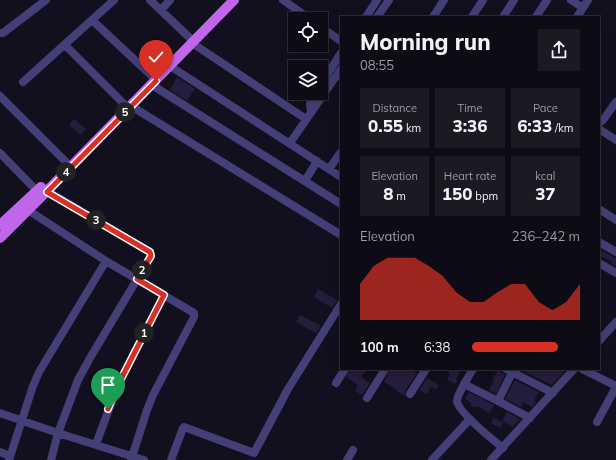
<!DOCTYPE html>
<meta charset="utf-8">
<style>
:root{--surface:#0e0b16;--page:#1c1923;--text:#f1f3f6;--muted:#9b9ba1;--line:#2e2b35;--accent:#d93025}
body{margin:0;font-family:Mulish,sans-serif;background:var(--page);color:var(--text);height:100vh;display:flex;flex-direction:column;font-size:15px;white-space:nowrap}
*{box-sizing:border-box;margin:0}
p{font-size:13px;color:var(--muted)}
.icon{flex:none;width:22px;height:22px;fill:none;stroke:currentColor;stroke-width:2;stroke-linecap:round;stroke-linejoin:round}
.map{position:relative;flex:1;overflow:hidden}
.panel{position:absolute;left:340px;top:16px;width:260px;height:354px;display:flex;flex-direction:column;background:var(--surface);border-radius:0px;box-shadow:0 4px 16px #0002,0 0 0 1px var(--line)}
.panel>*{flex:none}
.tools{position:absolute;left:288px;top:12px;display:grid;gap:8px}
.tools a{display:grid;place-items:center;width:40px;height:40px;border-radius:0px;background:var(--surface);box-shadow:0 4px 16px #0002,0 0 0 1px var(--line);font-size:20px}
.pin{position:absolute;display:grid;place-items:center;width:34px;height:34px;color:#fff;margin:-41px -17px;border-radius:50% 50% 50% 0;rotate:-45deg;box-shadow:0 0 4px #0007}
.pin .icon{rotate:45deg}
.km{position:absolute;width:20px;height:20px;margin:-10px;border-radius:50%;background:#222;color:#fff;font-size:11px;line-height:20px;text-align:center}
.round{display:grid;place-items:center;flex:none;width:42px;height:42px;border-radius:0px;background:var(--page)}
.head{display:flex;align-items:center;justify-content:space-between;height:68px;padding:0 20px}
h1{font-size:22px;font-weight:800;line-height:30px}
.figures{display:grid;grid-template-columns:repeat(3,1fr);gap:6px;height:68px;padding:4px 20px}
.figures div{display:grid;align-content:center;border-radius:0px;background:var(--page);text-align:center}
.figures b{font-size:17px;font-weight:800}
.figures small{font-size:11px;font-weight:400}
.figures p{font-size:11px}
.chart{height:112px;padding:8px 20px}
.chart p{display:flex;justify-content:space-between}
.chart svg{width:100%;height:72px;margin-top:4px;fill:var(--accent);opacity:.7}
ul{padding:0 20px;list-style:none;font-size:13px}
li{display:grid;grid-template-columns:64px 48px 1fr;align-items:center;height:30px}
li i{height:10px;border-radius:5px;background:var(--accent)}
.map>svg:first-child{display:block}
</style>
<div class="map">
<svg width="616" height="460" viewBox="0 0 616 460">
<rect width="100%" height="100%" fill="#120f1e"/>
<path fill="#251d3c" d="M177 77 195 89 187 101 170 90Z
M74 119 86 129 80 135 69 125Z
M599 249 615 258 616 257V267L611 264 612 262 603 257 602 258H599Z
M318 289 337 300 332 308 314 297Z
M300 315 321 326 316 333 296 322Z
M350 369H367L361 377 370 383 362 395 355 391 358 385 346 377Z
M390 369H409L417 373 405 391V396L397 391V390L384 382Z
M450 369H462L456 379 458 380 455 384 447 380 450 373 448 372Z
M519 369H565L562 374 552 385 535 377Z
M498 370 505 375 496 394 489 390 494 381 492 380Z
M427 378 439 385 436 390 431 387 427 394 419 390Z
M515 380 539 392 534 401 536 402 532 407 523 402 521 407 505 399Z
M469 392 494 405 490 413 477 406 476 408 470 405 471 403 465 399Z
M507 412 520 419 513 427 502 421Z
M494 418 503 423 500 428 491 423Z"/>
<g fill="none" stroke-linecap="round" stroke-linejoin="round">
<path stroke="#443f77" stroke-width="8" d="M150 0 190 38
M283 0 310 19
M571 0 583 8
M161 10 170 0
M366 17 377 0
M377 17 389 0
M433 17 444 0
M472 17 483 0
M503 17 514 0
M536 17 547 0
M577 17 588 0
M92 20 153 77
M321 27 341 41
M0 33H3L46 0
M192 43 306 119
M65 45 125 105
M170 66 341 177
M23 82 114 0
M321 84 341 53
M152 85 341 204
M0 96 66 162
M131 106 341 235
M311 112 310 104 315 93
M599 123 603 120 616 102
M599 129 616 140
M290 143 341 69
M0 153 37 191
M329 169 341 152
M305 181 317 161
M47 191 150 252 151 256 90 358 78 380 58 433 51 460
M599 209 616 220
M28 210 106 261 194 313V317L153 395 147 410 131 460
M599 242 616 252
M599 263 616 273
M599 341 616 322
M473 369 464 384 498 401
M506 369 553 393
M514 369 498 401 530 418
M582 369 616 386
M336 383 345 369
M464 384C462 389 457 396 457 401 458 412 493 440 503 448
M410 394 426 369
M367 398 385 369
M0 413 58 433 144 460
M597 422 616 387
M96 444 118 385 164 295
M0 452 10 456
M9 460 33 386 39 372 106 261
M171 460 183 428 184 427 254 453 288 389 341 304
M347 460 353 450
M432 460 470 419
M491 460 574 369"/>
<path stroke="#bf66eb" stroke-width="10" d="M0 225 41 187
M0 238 47 191 234 0"/>
</g>
<g fill="none" stroke-linecap="round" stroke-linejoin="round">
<g stroke="#fff" stroke-width="8">
<path id="route" d="M108 409 118 385 164 295 137 279 151 256 150 252 47 192 156 81"/>
</g>
<use href="#route" stroke="#d93025" stroke-width="5"/>
</g>
</svg>
<div class="tools">
<a><svg class="icon" aria-label="locate" viewBox="0 0 24 24"><circle cx="12" cy="12" r="6"/><path d="M12 2v4M12 18v4M2 12h4M18 12h4"/></svg></a>
<a><svg class="icon" aria-label="layers" viewBox="0 0 24 24"><path d="M12 4l9 5-9 5-9-5zM3 14l9 5 9-5"/></svg></a>
</div>
<div class="pin" style="left:108px;top:409px;background:#1e9e55"><svg class="icon" aria-label="arrive" viewBox="0 0 24 24"><path d="M6 21V4h12l-3 4 3 4H6"/></svg></div>
<div class="pin" style="left:156px;top:81px;background:#d93025"><svg class="icon" aria-label="check" viewBox="0 0 24 24"><path d="M5 12l5 5 9-10"/></svg></div>
<b class="km" style="left:144px;top:333px">1</b>
<b class="km" style="left:142px;top:270px">2</b>
<b class="km" style="left:96px;top:220px">3</b>
<b class="km" style="left:66px;top:172px">4</b>
<b class="km" style="left:125px;top:112px">5</b>
<section class="panel">
<div class="head"><div><h1>Morning run</h1><p>08:55</p></div><a class="round"><svg class="icon" aria-label="share" viewBox="0 0 24 24"><path d="M12 15V3M7 8l5-5 5 5M5 13v7h14v-7"/></svg></a></div>
<div class="figures">
<div><p>Distance</p><b>0.55<small> km</small></b></div>
<div><p>Time</p><b>3:36</b></div>
<div><p>Pace</p><b>6:33<small> /km</small></b></div>
</div>
<div class="figures">
<div><p>Elevation</p><b>8<small> m</small></b></div>
<div><p>Heart rate</p><b>150<small> bpm</small></b></div>
<div><p>kcal</p><b>37</b></div>
</div>
<div class="chart"><p><span>Elevation</span>236–242 m</p>
<svg viewBox="0 0 160 44" preserveAspectRatio="none"><path d="M0 44V22L10 11L20 6L30 6L40 6L50 11L60 17L70 27L80 33L90 33L100 27L110 22L120 22L130 33L140 38L150 33L160 22V44z"/></svg>
</div>
<ul>
<li><b>100 m</b>6:38<i style="width:80%"></i></li>
</ul>
</section>
</div>
